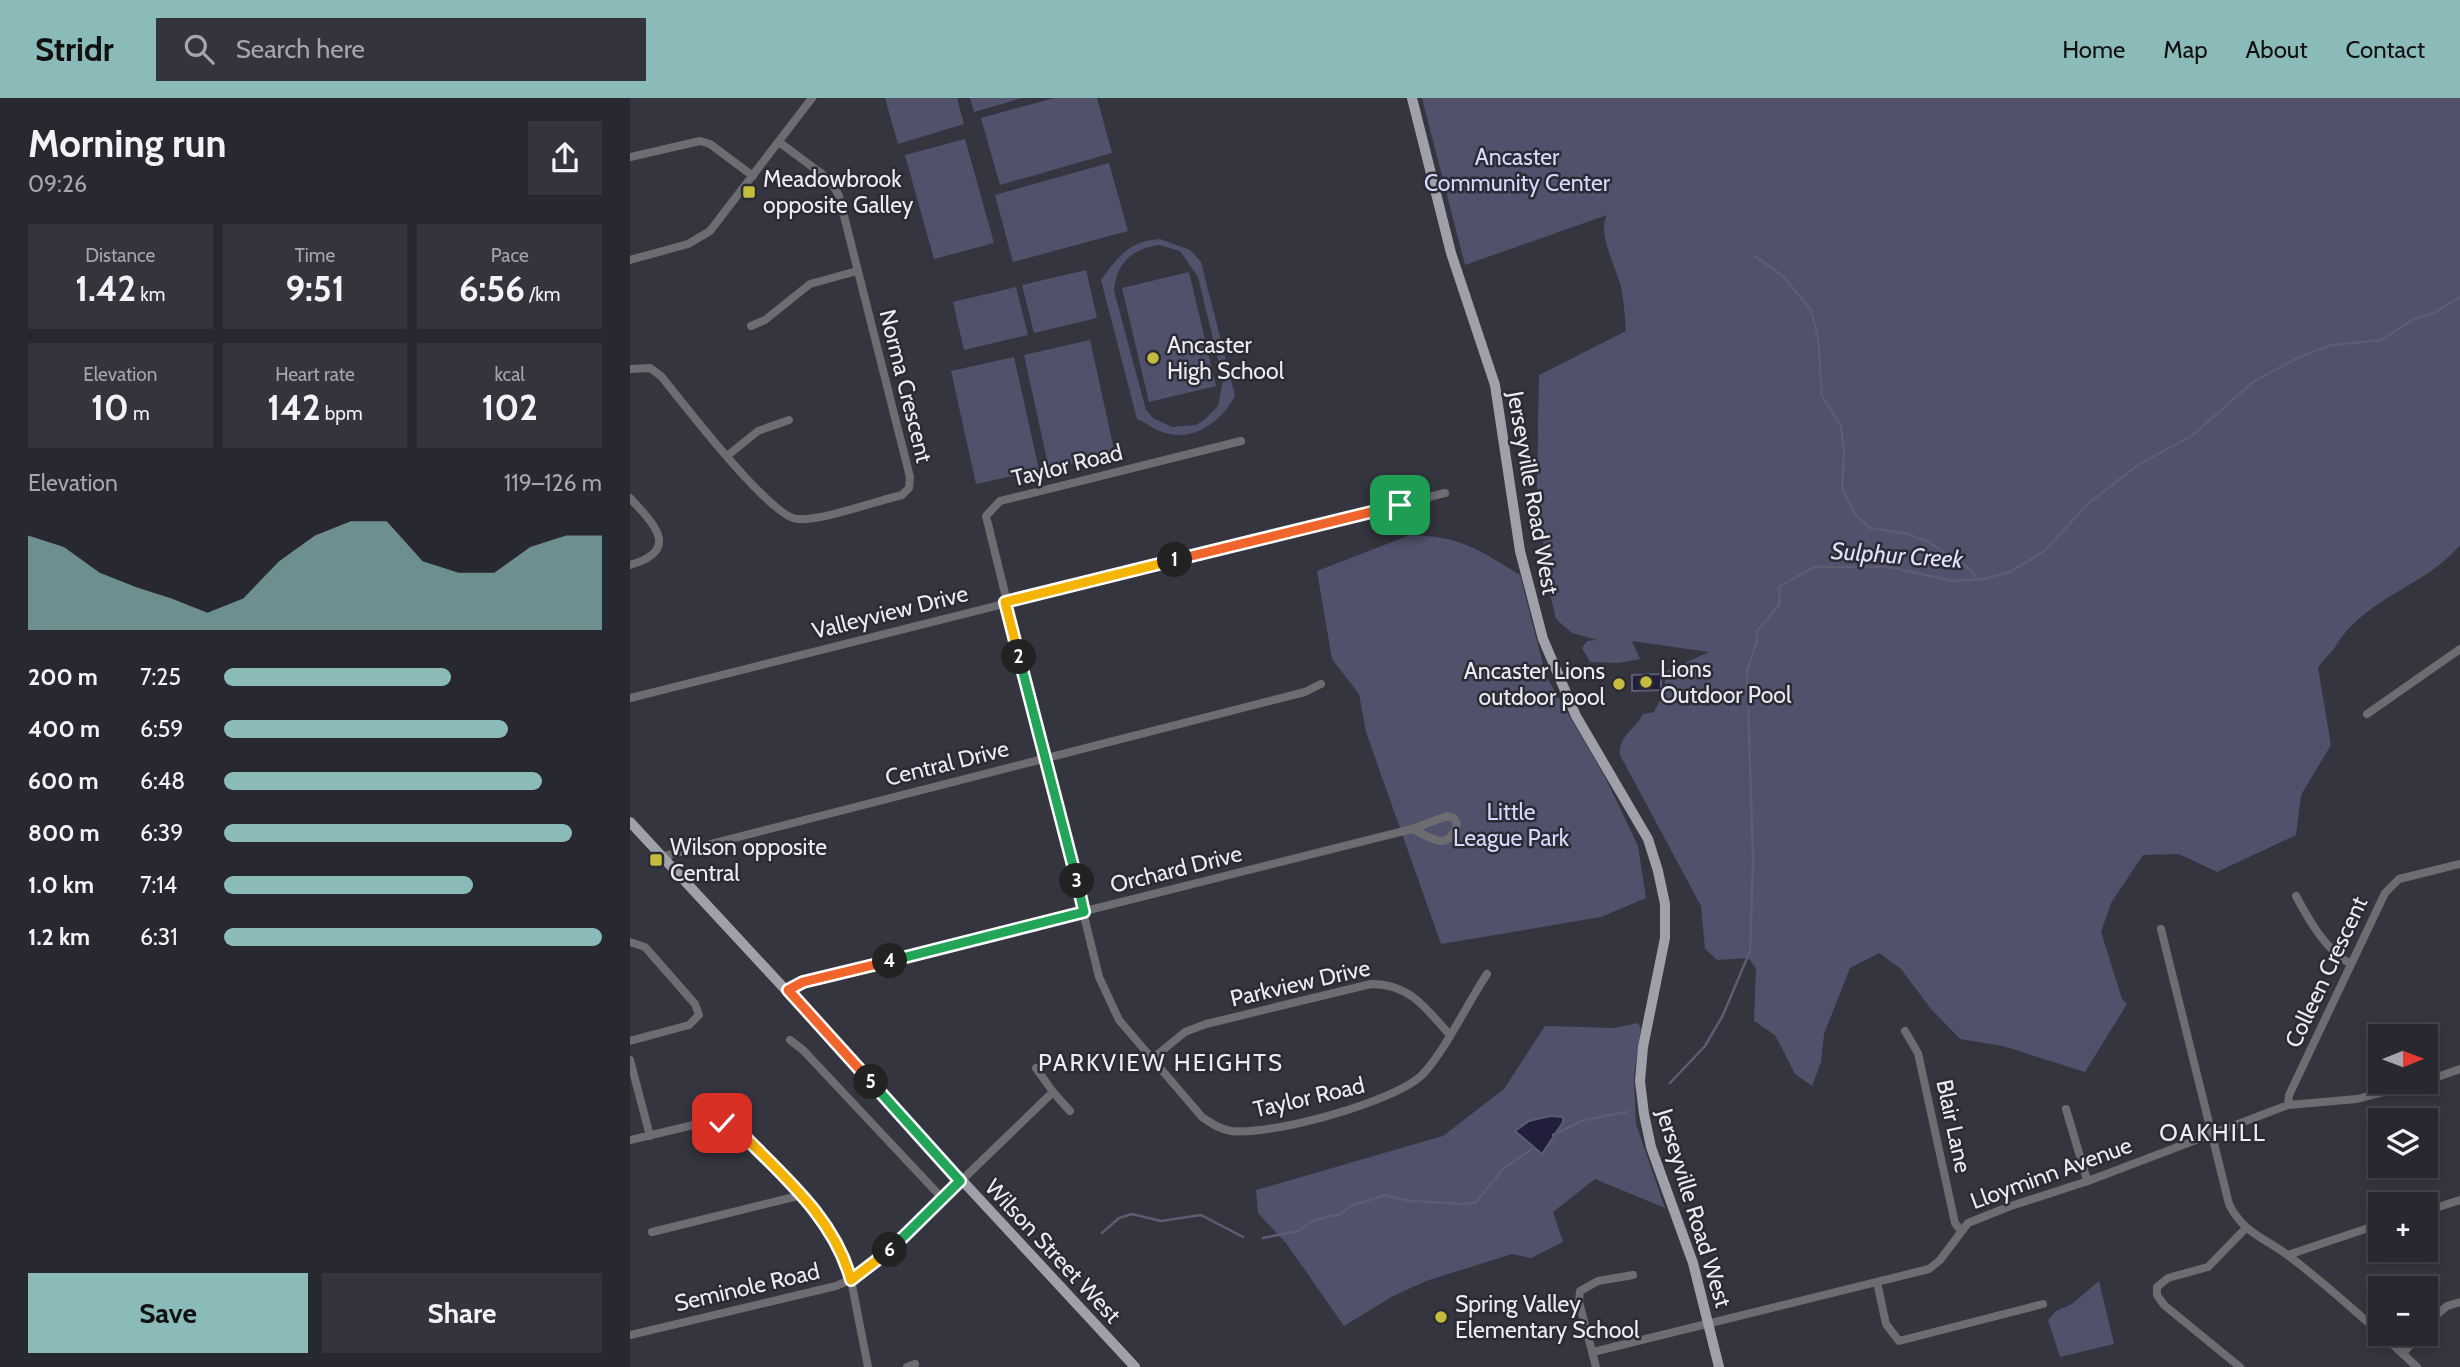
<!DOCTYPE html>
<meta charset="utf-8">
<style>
:root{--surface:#282830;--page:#34343c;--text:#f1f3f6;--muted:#a5a6ab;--line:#44444c;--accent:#8bbbb9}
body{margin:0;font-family:Cabin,sans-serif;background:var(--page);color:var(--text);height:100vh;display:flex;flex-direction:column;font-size:26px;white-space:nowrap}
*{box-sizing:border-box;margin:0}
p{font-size:23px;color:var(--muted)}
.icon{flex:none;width:38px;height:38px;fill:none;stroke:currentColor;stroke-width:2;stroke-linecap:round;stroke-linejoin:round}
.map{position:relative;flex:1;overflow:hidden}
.sheet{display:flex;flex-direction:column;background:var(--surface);width:630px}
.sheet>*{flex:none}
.needle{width:46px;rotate:89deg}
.controls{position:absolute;left:1738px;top:926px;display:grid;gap:14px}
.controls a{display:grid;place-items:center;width:70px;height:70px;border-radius:0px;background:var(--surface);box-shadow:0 4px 10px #0003,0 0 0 2px var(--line);font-size:35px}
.pin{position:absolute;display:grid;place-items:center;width:60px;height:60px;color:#fff;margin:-30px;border-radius:14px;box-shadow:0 4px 10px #0006}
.km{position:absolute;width:35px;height:35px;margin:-18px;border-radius:50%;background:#222;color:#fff;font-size:19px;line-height:35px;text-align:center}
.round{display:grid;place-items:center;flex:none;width:74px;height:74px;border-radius:0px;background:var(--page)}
.summary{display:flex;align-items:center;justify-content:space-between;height:119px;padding:0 28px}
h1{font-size:38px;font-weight:800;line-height:52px}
.figures{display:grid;grid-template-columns:repeat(3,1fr);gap:10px;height:119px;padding:7px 28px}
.figures div{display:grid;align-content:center;border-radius:0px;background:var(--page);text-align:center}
.figures b{font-size:35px;font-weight:800}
.figures small{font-size:19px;font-weight:400}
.figures p{font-size:19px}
.chart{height:196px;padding:14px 28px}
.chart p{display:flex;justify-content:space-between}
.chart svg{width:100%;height:126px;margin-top:7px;fill:var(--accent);opacity:.7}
.cta{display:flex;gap:14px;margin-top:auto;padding:14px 28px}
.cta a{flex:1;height:80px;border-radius:0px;background:var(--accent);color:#111;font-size:28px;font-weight:800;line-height:80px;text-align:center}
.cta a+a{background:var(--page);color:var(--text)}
ul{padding:0 28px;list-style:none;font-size:23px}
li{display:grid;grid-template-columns:112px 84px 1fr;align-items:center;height:52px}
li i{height:18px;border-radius:9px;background:var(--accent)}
header{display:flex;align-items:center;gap:42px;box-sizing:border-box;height:98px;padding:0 35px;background:var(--accent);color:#111}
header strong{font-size:33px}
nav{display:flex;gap:38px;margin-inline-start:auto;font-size:24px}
.search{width:490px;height:63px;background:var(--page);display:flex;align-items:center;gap:18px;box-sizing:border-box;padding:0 24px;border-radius:0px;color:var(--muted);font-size:26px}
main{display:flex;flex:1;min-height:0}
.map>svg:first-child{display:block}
</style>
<header>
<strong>Stridr</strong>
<div class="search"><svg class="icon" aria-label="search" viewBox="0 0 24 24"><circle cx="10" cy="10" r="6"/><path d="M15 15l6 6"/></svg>Search here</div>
<nav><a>Home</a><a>Map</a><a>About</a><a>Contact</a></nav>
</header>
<main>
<section class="sheet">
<div class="summary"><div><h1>Morning run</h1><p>09:26</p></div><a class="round"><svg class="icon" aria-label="share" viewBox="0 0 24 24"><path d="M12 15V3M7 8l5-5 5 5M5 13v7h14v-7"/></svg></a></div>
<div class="figures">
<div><p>Distance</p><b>1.42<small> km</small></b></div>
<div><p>Time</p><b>9:51</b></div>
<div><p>Pace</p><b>6:56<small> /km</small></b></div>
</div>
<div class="figures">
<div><p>Elevation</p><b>10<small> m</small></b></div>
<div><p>Heart rate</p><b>142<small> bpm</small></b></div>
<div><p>kcal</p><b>102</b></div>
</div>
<div class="chart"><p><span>Elevation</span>119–126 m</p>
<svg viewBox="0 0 160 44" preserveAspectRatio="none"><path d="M0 44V11L10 15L20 24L30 29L40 33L50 38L60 33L70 20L80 11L90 6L100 6L110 20L120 24L130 24L140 15L150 11L160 11V44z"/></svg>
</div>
<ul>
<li><b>200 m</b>7:25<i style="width:60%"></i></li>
<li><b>400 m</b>6:59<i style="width:75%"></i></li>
<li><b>600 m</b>6:48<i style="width:84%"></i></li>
<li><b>800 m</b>6:39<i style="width:92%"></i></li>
<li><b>1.0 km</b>7:14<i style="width:66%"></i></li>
<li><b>1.2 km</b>6:31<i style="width:100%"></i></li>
</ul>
<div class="cta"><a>Save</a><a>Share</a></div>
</section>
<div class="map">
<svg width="1830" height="1269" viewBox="0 0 1830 1269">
<rect width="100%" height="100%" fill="#353540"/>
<path fill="#52516c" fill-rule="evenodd" d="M255 0H327L334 26 268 46Z
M340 0H392L344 14Z
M424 0H467L482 55 370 87 351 20Z
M792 0H1830V447C1795 489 1735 499 1705 549 1700 557 1692 562 1688 570L1701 647 1671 697 1666 737 1587 774 1549 756 1513 757 1481 805 1471 834 1492 901 1497 906 1455 974 1373 948 1330 941 1301 911 1271 871 1249 855 1220 870 1194 936 1191 964 1182 988 1165 976 1145 937 1124 923 1126 870 1118 860 1087 862 1075 851 1071 808 990 657C988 638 1005 632 1013 616L1024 614 1035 592V574L1079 554 1002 543 1010 561 988 565 960 564 952 550 957 543 967 542 942 535 926 521 918 487 907 388 909 277 996 233C995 220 994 206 992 193 988 172 966 136 977 117L835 167Z
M335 41 364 145 304 161 275 57Z
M479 65 498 133 383 164 365 97Z
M530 141 560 152 571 164 605 298C590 326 560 347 527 332 520 329 515 324 507 321L471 182C488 158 500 143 530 141ZM529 147 550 153 568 179 593 282 588 308 575 321 566 327 542 329 523 320 516 312 484 193C486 166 501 151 529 147Z
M456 172 467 220 404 235 392 187Z
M559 174 586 288 519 304 492 190Z
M386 189 398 237 334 252 323 204Z
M460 242 485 356 419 371 394 257Z
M384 259 409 372 346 386 321 273Z
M780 437C833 439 846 450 890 477L916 578 975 679 1008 748 1016 800 971 819 811 846 736 634 729 596 702 561 687 473Z
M1008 925 1011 930 1004 978 1006 1026 1035 1110 965 1081 923 1114 933 1144 901 1160 882 1156 796 1183 763 1198 714 1228 656 1145 628 1115 626 1092 813 1038 874 991 915 928 984 930Z
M1469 1183 1484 1246 1430 1259 1418 1222 1426 1213 1442 1206Z"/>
<path fill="#201e3b" stroke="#5d5c72" stroke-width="2" d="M1031 576V592L1002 593V577Z
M920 1018 933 1019V1024L912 1056 885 1033 899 1023Z"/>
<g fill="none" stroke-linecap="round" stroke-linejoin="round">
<path stroke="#5d5c72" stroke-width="2.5" d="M1125 158 1154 179 1181 212 1188 239 1192 298 1211 328 1214 354 1212 391 1225 417 1240 430 1278 436 1298 444 1336 468 1347 480
M1040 985 1075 948 1093 917 1120 853 1123 762 1117 572 1127 543V533L1149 507 1150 488 1184 469H1259L1323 483 1354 481 1380 474 1414 453 1460 404 1508 367 1563 337 1623 284 1667 260 1701 247 1751 242 1784 221 1804 215 1830 199
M923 1037 954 1022 997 1014
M472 1135 489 1120 502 1116 531 1123 571 1117 613 1139
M633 1140 668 1133 684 1122 710 1116 721 1108 755 1097 780 1103 836 1106 846 1104 874 1070 902 1051"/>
<path stroke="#6c6c71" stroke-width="8" d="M0 59 70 43 80 46 123 78
M0 162 58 146 80 133 182 0
M121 228 135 222 180 186 227 173
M0 271 20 270 31 278C53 305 140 419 167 421 192 423 246 403 272 397L279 390 280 379 209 98 200 82 149 44
M611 343 370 403 356 418 469 879 489 922 572 1019C581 1025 589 1031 601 1033 640 1038 766 1004 793 976 816 951 837 906 857 876
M97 358 128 333 159 322
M0 400C23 425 52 452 0 467
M0 600 815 395
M1737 616 1830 551
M34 758 675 594 691 586
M1666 798C1679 822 1695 851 1719 865
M1531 831 1599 1106C1613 1135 1635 1140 1659 1158 1703 1192 1746 1231 1787 1269
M0 844 15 849 65 906 69 917 59 927 0 943
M157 892 173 884 782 731 817 718 824 720 827 726C819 755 802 740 782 731
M1275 933 1288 955 1325 1125 1331 1133
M160 942 173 952 313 1101
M522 961 555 934 576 926 741 886C779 886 795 909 819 936
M0 962 20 1038
M1796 983 1830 971
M423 994 440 1013
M1658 1007 1659 997 1755 795 1769 781 1830 766
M1436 1011 1457 1082
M0 1042 76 1024 92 1025 110 1034 172 1097 209 1146 221 1182 238 1269
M1796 1113 1830 1102
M22 1134 172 1097
M1658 1157 1750 1126
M1247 1184 1256 1226 1269 1243 1413 1206
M1796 1226 1817 1208 1830 1204
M0 1237 206 1188 227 1179 244 1167 423 994 406 970
M963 1254 1299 1171 1310 1162 1338 1125 1378 1109 1458 1083 1658 1007 1727 1001 1793 984
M1773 1256 1789 1236
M277 1269 285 1266
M966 1269 949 1204 950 1193 968 1183 1003 1177
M1610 1269 1534 1207 1527 1197V1189L1538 1180 1578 1169 1615 1131"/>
<path stroke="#a0a0ab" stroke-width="10" d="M782 0 821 155 865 287 890 453 913 541 946 618 1018 741 1028 773 1035 806V840L1013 949 1010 983 1014 1016 1021 1049 1063 1165 1089 1269
M0 724 505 1269"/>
</g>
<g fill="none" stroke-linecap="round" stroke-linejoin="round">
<g stroke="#fff" stroke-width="14">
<path id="split-1" d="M545 462 770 407"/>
</g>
<g stroke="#fff" stroke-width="14">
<path id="split-2" d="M389 559 375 504 545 462"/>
</g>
<g stroke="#fff" stroke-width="14">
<path id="split-3" d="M389 559 447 783"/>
</g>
<g stroke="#fff" stroke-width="14">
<path id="split-4" d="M260 863 454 814 447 783"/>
</g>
<g stroke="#fff" stroke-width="14">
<path id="split-5" d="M241 984 158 892 173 884 260 863"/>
</g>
<g stroke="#fff" stroke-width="14">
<path id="split-6" d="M241 984 330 1083 260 1152"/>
</g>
<g stroke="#fff" stroke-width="14">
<path id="split-7" d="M92 1025 110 1034C154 1079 204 1120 221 1182L260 1152"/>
</g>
<use href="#split-1" stroke="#f0652b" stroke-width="9"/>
<use href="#split-2" stroke="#f5b400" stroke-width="9"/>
<use href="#split-3" stroke="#22a559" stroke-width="9"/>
<use href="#split-4" stroke="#22a559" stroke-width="9"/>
<use href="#split-5" stroke="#f0652b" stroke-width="9"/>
<use href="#split-6" stroke="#22a559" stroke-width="9"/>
<use href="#split-7" stroke="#f5b400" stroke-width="9"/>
</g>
<g fill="#c5bc3d" stroke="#2b2b35" stroke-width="2.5">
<rect x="112" y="87" width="14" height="14" rx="3.5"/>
<circle cx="523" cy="260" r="7"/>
<circle cx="1016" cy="584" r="7"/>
<circle cx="989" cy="586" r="7"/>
<rect x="19" y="755" width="14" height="14" rx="3.5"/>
<circle cx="811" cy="1219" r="7"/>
</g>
<g text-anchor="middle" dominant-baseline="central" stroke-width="5" stroke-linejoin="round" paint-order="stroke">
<g font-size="23" fill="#d8d8fd" stroke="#2b2b35">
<text x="887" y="59">Ancaster<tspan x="887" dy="26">Community Center</tspan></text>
<text x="881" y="714">Little<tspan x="881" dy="26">League Park</tspan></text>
</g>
<g font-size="23" fill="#ebebf2" stroke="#2b2b35" text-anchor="start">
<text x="133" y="81">Meadowbrook<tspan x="133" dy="26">opposite Galley</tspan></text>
<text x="537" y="247">Ancaster<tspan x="537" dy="26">High School</tspan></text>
<text x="1030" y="571">Lions<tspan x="1030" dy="26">Outdoor Pool</tspan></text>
<text x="975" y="573" text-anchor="end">Ancaster Lions<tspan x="975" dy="26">outdoor pool</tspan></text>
<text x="40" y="749">Wilson opposite<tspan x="40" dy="26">Central</tspan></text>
<text x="825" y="1206">Spring Valley<tspan x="825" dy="26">Elementary School</tspan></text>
</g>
<g font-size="23" fill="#ebebf2" stroke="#2b2b35">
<text transform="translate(276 288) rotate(76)">Norma Crescent</text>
<text transform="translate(437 367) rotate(-14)">Taylor Road</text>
<text transform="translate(903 395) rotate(80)">Jerseyville Road West</text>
<text transform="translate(260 514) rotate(-14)">Valleyview Drive</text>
<text transform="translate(317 665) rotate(-14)">Central Drive</text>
<text transform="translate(546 771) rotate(-14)">Orchard Drive</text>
<text transform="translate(1696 874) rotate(-65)">Colleen Crescent</text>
<text transform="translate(670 885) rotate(-13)">Parkview Drive</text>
<text transform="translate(679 999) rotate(-13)">Taylor Road</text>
<text transform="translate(1324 1028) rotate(78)">Blair Lane</text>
<text transform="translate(1421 1075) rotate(-20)">Lloyminn Avenue</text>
<text transform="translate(1064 1110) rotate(73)">Jerseyville Road West</text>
<text transform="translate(423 1153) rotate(47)">Wilson Street West</text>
<text transform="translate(117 1189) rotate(-13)">Seminole Road</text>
</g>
<g font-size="24" font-style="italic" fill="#e0e0f9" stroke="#2b2b35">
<text transform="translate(1267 457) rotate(4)">Sulphur Creek</text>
</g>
<g font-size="24" letter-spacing="2" fill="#ebebf2" stroke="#2b2b35">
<text x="531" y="964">PARKVIEW HEIGHTS</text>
<text x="1583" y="1034">OAKHILL</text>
</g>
</g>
</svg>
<div class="controls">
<a><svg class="needle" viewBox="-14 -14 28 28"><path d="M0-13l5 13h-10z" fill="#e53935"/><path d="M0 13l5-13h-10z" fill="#a5a6ab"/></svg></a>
<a><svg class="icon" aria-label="layers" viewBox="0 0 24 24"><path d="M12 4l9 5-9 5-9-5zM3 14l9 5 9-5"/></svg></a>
<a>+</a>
<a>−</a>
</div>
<div class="pin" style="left:770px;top:407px;background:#1e9e55"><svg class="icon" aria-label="arrive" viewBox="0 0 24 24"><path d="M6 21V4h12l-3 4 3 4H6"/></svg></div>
<div class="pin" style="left:92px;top:1025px;background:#d93025"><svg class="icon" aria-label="check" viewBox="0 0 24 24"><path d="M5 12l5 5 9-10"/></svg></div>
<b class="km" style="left:545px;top:462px">1</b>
<b class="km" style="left:389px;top:559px">2</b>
<b class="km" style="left:447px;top:783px">3</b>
<b class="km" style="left:260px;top:863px">4</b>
<b class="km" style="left:241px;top:984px">5</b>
<b class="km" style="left:260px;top:1152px">6</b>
</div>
</main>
